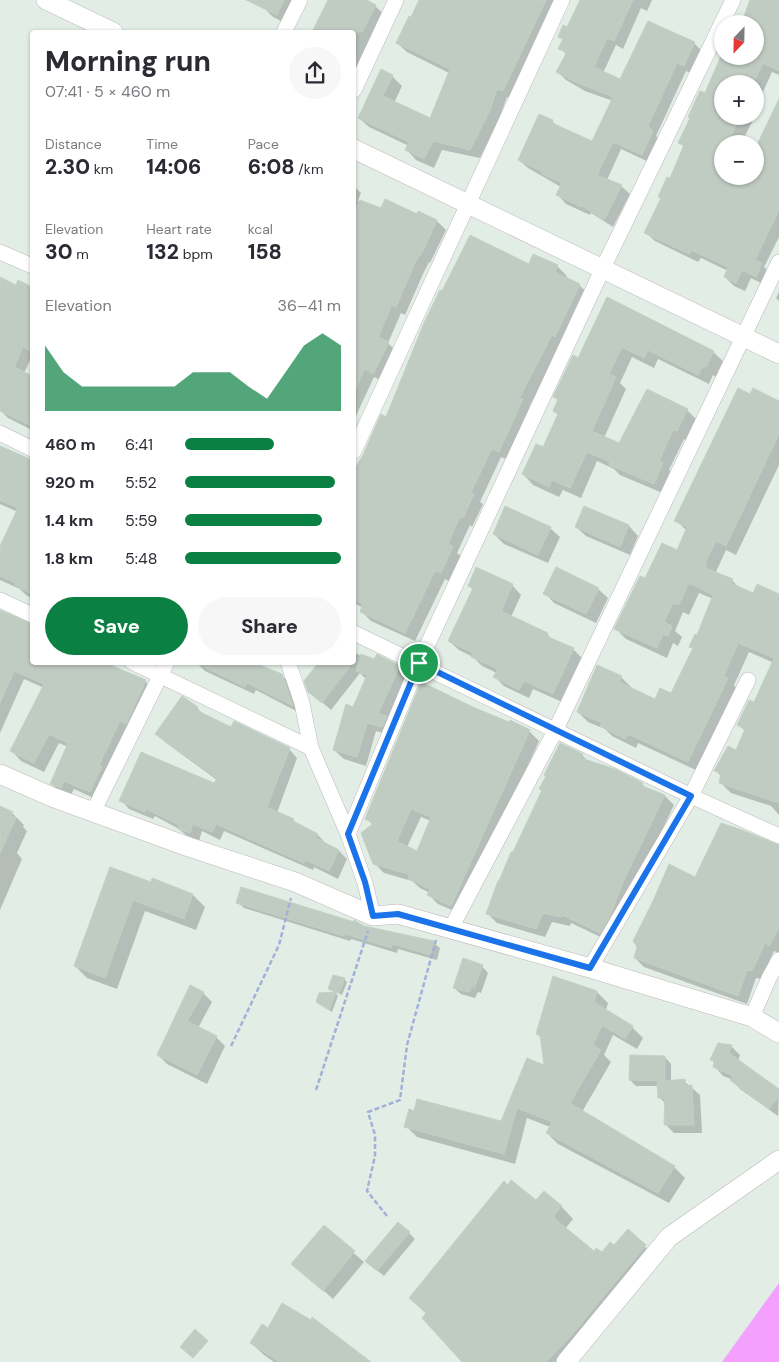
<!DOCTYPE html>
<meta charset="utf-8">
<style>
:root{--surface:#fff;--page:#f7f7f7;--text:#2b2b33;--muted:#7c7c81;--accent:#0b8043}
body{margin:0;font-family:"DM Sans",sans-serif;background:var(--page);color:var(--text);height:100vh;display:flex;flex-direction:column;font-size:19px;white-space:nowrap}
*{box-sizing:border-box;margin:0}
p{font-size:16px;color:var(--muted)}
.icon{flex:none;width:28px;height:28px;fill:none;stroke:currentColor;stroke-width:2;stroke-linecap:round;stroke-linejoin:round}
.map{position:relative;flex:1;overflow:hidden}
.details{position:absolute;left:30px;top:30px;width:326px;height:635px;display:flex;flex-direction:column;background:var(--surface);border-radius:5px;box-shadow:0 1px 4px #0004}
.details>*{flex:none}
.needle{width:32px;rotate:202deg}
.buttons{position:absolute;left:714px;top:15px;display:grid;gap:10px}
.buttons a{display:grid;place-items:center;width:50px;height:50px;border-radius:50%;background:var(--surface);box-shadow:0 1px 4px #0004;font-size:25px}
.pin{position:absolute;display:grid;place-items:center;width:42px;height:42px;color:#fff;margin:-21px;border:2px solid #fff;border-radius:50%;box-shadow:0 1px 5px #0007}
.round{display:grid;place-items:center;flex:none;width:52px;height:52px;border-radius:26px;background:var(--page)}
.overview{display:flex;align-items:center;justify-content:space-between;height:85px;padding:0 15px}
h1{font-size:28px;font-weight:800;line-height:38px}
.stats{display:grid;grid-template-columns:repeat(3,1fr);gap:8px;height:85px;padding:5px 15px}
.stats div{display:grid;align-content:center}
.stats b{font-size:21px;font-weight:800}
.stats small{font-size:14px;font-weight:400}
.stats p{font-size:14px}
.chart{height:140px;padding:10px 15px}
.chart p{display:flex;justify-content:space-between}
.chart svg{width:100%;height:90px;margin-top:5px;fill:var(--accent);opacity:.7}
.primary-button{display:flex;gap:10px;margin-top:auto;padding:10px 15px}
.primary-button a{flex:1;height:58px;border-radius:30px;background:var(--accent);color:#fff;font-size:20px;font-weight:800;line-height:58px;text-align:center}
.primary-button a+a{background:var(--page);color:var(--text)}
ul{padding:0 15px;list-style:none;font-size:16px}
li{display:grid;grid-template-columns:80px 60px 1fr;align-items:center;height:38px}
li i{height:12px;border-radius:6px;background:var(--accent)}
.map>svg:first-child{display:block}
</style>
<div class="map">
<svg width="779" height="1362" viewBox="0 0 779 1362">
<rect width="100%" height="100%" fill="#e2ede5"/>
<path fill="#f4a0ff" d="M779 1283V1362H722Z"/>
<path fill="#0003" fill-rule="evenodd" d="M267 0H299L287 24 273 17 263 7Z
M330 0H364L375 6 385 15 354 83V32H314Z
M421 0H562L513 100 507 97 499 119 480 158 442 150 434 168 416 160 407 150 409 146 369 127 359 118 392 76 402 86 394 103 431 120 449 73 407 52 397 43Z
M581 0H652L647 11 641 8 623 49 616 45 603 73 621 81 694 43 703 52 693 74 686 71 656 136 661 141 651 163 621 149 607 180 621 186 630 194 613 227 591 213 590 215 566 204 558 195 561 187 528 168 519 160 552 121 558 127 592 143 613 101 585 91 566 80 558 72 567 55 560 48 563 40 560 36 567 29Z
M751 0H779V75L772 72 757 105 759 107 755 116V84H722V116H755L741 144H722V176H755V150L779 103V237L764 267 771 274 765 285 751 278 745 291 734 286 725 277 728 271 701 258 698 262 655 241 645 232 671 180 684 147 679 142 705 94 755 56V24Z
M354 186 361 193 358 201 381 210 417 216 437 221 446 230 430 263 429 262 423 274 405 315 401 313 388 343 397 352 382 381 374 377 354 420Z
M529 265 557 266 567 276 566 278 579 285 589 294 529 407 532 410 508 460 501 457 480 502 483 504 472 527 470 525 457 553 462 557 451 582 445 579 415 641 371 621 361 611 363 608 354 603V475L382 416 387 418 443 292Z
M0 279 16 287 19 282 32 288V356L24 373 32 377V430L8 418 0 410Z
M779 292V301L776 298Z
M608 299 713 352 724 362 716 377 713 375 709 384 658 359 654 368 632 357 620 383 626 389 604 438 619 445 687 410 697 420 687 441 684 439 669 470 673 474 665 494 620 475 614 469 597 461 581 498 563 490 559 497 533 485 523 474 544 449 559 415 554 411 559 401 555 397 578 359Z
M751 395 779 403V465L736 555 726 550 715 574 732 580 740 589 754 595H779V815L771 806 731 793 721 783 722 777 716 771 737 751 745 731 739 725 755 703 774 663 749 652 734 685 737 689 698 771 638 743 636 748 612 736 605 729 588 722 578 712 621 677 631 687V689L655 700 672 695 693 649 690 646 697 637 713 599 699 593 689 615 683 612 675 631 682 637 678 646 673 643 667 658 626 639 616 629 646 580 677 551 686 530 676 520Z
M0 446 32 461V598L26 595 20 589 0 580V547L18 512 0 504Z
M585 507 629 526 638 536 630 555 586 536 576 527Z
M550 528 560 537 548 563 504 544 494 534Z
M469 585H512L521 595 511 617 547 634 553 640 573 649 582 658 562 702 533 689 529 698 504 686 495 677 497 673 482 666 473 657 459 650 449 641 473 590Z
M598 589 608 598 596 623 554 603 545 593Z
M0 612 28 625H32V662L145 681 154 691 100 801 74 789 70 797 61 793 52 784 68 747 59 743 44 772 21 761 12 751 44 688 24 679 0 733Z
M354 652 361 656 399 667 409 676 392 736 376 731 366 766 344 759 334 750 367 680 360 673 331 710 309 691 319 662H354Z
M197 663 281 675 290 683 300 713 256 690 254 694 205 671Z
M197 708 205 716 232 728 289 749 297 758 277 813 293 820 299 826 318 835 326 844 339 851 347 859 338 879 314 867 313 870 224 831 220 840 202 831 199 841 188 837 179 829 155 816 153 819 129 809 121 800 214 785 217 780 165 742 156 734Z
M474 709 509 723 510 721 529 731 539 741 461 914 438 904 429 895 430 893 420 888 412 881 384 873 374 863 373 825 366 818ZM421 817 431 821 417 853 407 847Z
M582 755 588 761 642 784 647 789 665 796 674 805 609 941 571 923 570 926 552 922 545 937 497 923 488 914Z
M0 808 12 813 24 825 23 827 27 831 17 853 22 859 0 910Z
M779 845V953L774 951 761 979 756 978 747 1004 644 967 635 958 695 879Z
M111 869 151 884 193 895 205 907 196 930 145 911 117 989 87 978 75 966Z
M238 902 363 927 433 942 440 948 437 960 398 949 397 953 351 939 350 941 244 908Z
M482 966 488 973 481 993 478 992 475 998 461 994 454 988Z
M344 979 347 982 342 995 329 988Z
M582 987 597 992 608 1003 606 1010 632 1027 643 1038 637 1049 613 1035 604 1055 611 1062 582 1112 674 1167 685 1178 669 1203 558 1144 547 1133 550 1127 527 1118 515 1164 417 1137 406 1126 502 1122 546 1067 541 1038 537 1034Z
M203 993 212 1002 198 1028 216 1037 225 1046 207 1084 167 1064 158 1055Z
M336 993 338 996 332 1012 317 1002 320 995Z
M731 1046 740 1055 738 1061 779 1091 778 1116 740 1089 731 1079 723 1076 715 1067V1063L712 1059Z
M665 1057 671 1064V1082L684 1081 700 1095 702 1133H674L665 1124 666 1104 659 1097 658 1086H636L630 1080Z
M536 1202 561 1206 573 1219 565 1229 594 1252 602 1254 614 1247 628 1231 658 1259 569 1362H464L427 1314 410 1298Z
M324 1227 364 1262 333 1299 293 1264Z
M409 1233 415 1239 384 1276 373 1267Z
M251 1343 369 1362H274L264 1355Z"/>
<path fill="#c0cbc2" stroke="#c0d2c3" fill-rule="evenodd" d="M246 0H284L277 15Z
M328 0H367L376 5 362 32H312Z
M419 0H546L503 91 497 89 490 110 470 150 433 141 424 159 405 150 409 142 358 118 381 69 393 75 383 96 430 118 450 69 396 43 409 16 411 17Z
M580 0H633L614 41 607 38 594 67 620 79 648 21 695 42 684 66 677 63 648 126 653 131 642 155 613 142 597 175 622 185 604 220 582 206 581 207 556 195 562 183 542 174 543 172 518 160 539 114 553 120 552 123 592 141 613 97 575 82 556 72 567 52 558 49 563 39 558 37 563 25 567 27Z
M750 0H779V71L763 63 753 84H722V116H741L727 144H722V176H755V149L779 99V210L755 260 762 263 756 277 742 270 736 283 724 277 728 267 691 250 689 254 644 233 661 198 658 197 667 177 670 178 684 145 678 143 690 118 688 117 700 91 705 93 721 56H755V24H741Z
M385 199 417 214 418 211 437 220 421 255 420 254 414 265 396 307 392 305 378 337 389 342 373 374 365 369 354 392V215L360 200 381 208Z
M470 235 529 264 533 254 558 265 555 272 580 284 555 337 552 335 519 399H523L499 452 492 449 471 492 474 494 463 518 460 517 448 544 453 547 441 573 435 571 405 633 360 612 363 604 354 600V470L363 455 381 414 386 417 424 323 440 290 442 291Z
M0 277 16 285 18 280 32 287V352L23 347 14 367 32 376V426L0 411Z
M607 297 714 351 706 367 703 366 698 375 648 350 644 358 622 347 609 374 616 377 592 431 619 443 647 389 688 409 677 431 673 430 659 461 663 463 654 484 609 465 610 462 587 452 570 488 552 480 549 487 522 474 536 444 543 447 558 414 553 411 558 399 553 397 573 355 578 358Z
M738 388 750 394 753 388 779 401V434L726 546 716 541 705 563 707 564 705 568 733 579 731 583 753 593 757 584 779 594V803L719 783 721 773 714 771 728 746 736 750 745 729 737 725 749 700 754 702 774 658 738 643 724 676 728 678 688 762 628 734 625 739 600 726 602 723 577 712 597 665 622 676 619 682 655 699 660 688 671 693 693 648 689 647 695 634 697 635 713 595 689 583 679 605 673 603 664 622 672 626 668 636 663 634 657 648 614 629 640 576 645 578 662 543 677 550 687 527 674 521Z
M0 446 32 460V594L15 585 16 583 0 576V546L18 508 0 500Z
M505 506 551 527 538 555 493 534Z
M584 506 629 525 620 547 575 527Z
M476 567 513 584 501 611 548 633 546 636 574 648 553 694 524 681 519 690 493 677 498 669 471 657 473 653 448 641 473 588 468 586Z
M556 567 599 588 586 614 543 594Z
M0 610 32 624V662H103L146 680 126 724 120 721 99 765 102 766 90 792 64 781 61 788 50 784 68 743 49 734 34 763 10 751 44 684 14 671 0 703Z
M361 654 374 659 377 654 400 666 378 714 387 716 382 727 367 723 357 757 333 750 346 704 353 707 367 675 356 671Z
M194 662H252L282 674 293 706 247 683 245 687Z
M319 662H353L322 703 308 692 304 681Z
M421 682 475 708 509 722 510 720 530 730 451 906 427 895 430 889 409 879 408 874 373 864 361 833 374 823 365 819ZM411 809 431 817 417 851 397 841Z
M182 696 198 707 196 710 231 727 234 721 290 748 267 807 294 819 293 821 318 834 316 838 339 850 329 871 306 860 304 863 216 824 212 832 193 824 190 833 178 829 179 825 146 809 145 812 119 801 141 752 214 783 217 778 155 734Z
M560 743 583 754 581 758 615 769 643 783 642 786 665 795 624 880 610 916 600 933 562 915 561 917 543 913 536 929 486 914 498 881H499L511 852H513L542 790 539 789 546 776 544 775Z
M0 806 13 812 11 816 16 818 0 853Z
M721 823 742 830 779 845V927L769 946 765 943 752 971 747 970 738 996 634 958 637 947 633 941 653 901 669 864 695 877Z
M110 867 151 882 152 878 193 894 184 919 133 900 105 978 74 966Z
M241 887 354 922V920L364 926 434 941 431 955 392 944 391 948 345 934 344 936 236 903Z
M463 958 483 965 474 988 472 986 469 992 453 988Z
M333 975 345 978 339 993 328 989Z
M553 976 597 991 594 1002 633 1026 625 1039 602 1025 593 1045 601 1050 570 1103 675 1166 658 1193 546 1133 552 1122 517 1108 504 1154 404 1127 409 1109 414 1111 417 1099 501 1121 527 1058 544 1065 540 1035 536 1034Z
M190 985 204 992 187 1021 217 1036 197 1075 157 1055Z
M336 992 329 1010 316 1002 319 993Z
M718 1043 732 1045 729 1053 779 1089V1096L769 1109 730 1080 733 1076 713 1067 714 1061 710 1060Z
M630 1055 665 1056V1081L629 1080Z
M685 1079 686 1086 692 1085 694 1125H664L665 1098H658L657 1082Z
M511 1180 536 1200 544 1191 562 1206 554 1215 555 1217 554 1218 594 1251 596 1248 602 1252 610 1242 614 1245 628 1229 646 1245 570 1337 546 1362H462L422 1318 426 1313 409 1298 504 1181 508 1185Z
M398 1222 410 1232 377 1271 365 1261Z
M324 1225 355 1251 323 1291 291 1264Z
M282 1303 311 1320 312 1317 371 1362H279L250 1343 262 1324 268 1328Z
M195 1329 208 1341 193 1358 180 1347Z"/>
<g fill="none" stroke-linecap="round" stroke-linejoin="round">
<g stroke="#bfb7be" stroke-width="16">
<path id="minor" d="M284 32 300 0
M354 90 396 0
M0 252 32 266
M0 433 32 449
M354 451 562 0
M0 600 32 615
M354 633 691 796 779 836
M132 662 311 748
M288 662 302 703 311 748 348 834 365 883 373 916
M93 812 167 662
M348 834 419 663 603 268 733 0
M450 930 555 731 779 262
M590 968 691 796 748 680
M752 1017 769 978 779 960"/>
</g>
<g stroke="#bfb7be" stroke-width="20">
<path id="tertiary" d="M46 0 113 32
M354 149 779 354
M0 774 52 797 93 812 189 847 295 882 373 916 398 914 590 968 752 1017 779 1033
M566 1362 669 1237 779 1160"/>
</g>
<path stroke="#a1b1d7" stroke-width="2.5" stroke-dasharray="5 2.5" stroke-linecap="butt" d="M231 1046 279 945 291 898
M316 1090 368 931
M387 1216 367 1191 375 1156V1135L368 1112 400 1100 407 1045 436 940"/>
<use href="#minor" stroke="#fff" stroke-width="15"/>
<use href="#tertiary" stroke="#fff" stroke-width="19"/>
</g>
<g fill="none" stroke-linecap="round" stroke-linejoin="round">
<g stroke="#fff" stroke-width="10">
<path id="route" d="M419 663 691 796 590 968 398 914 373 916 365 882 348 834Z"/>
</g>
<use href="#route" stroke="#1a73e8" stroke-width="6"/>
</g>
</svg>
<div class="buttons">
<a><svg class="needle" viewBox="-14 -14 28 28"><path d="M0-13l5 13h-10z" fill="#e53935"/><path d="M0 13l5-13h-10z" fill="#7c7c81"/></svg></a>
<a>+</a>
<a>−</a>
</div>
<div class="pin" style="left:419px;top:663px;background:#1e9e55"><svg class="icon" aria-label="arrive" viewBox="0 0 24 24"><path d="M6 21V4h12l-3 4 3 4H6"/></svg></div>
<section class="details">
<div class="overview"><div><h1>Morning run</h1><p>07:41 · 5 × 460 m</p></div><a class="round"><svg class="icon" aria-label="share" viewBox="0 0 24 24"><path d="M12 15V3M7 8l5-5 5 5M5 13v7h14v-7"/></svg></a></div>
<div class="stats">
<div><p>Distance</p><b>2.30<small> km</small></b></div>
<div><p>Time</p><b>14:06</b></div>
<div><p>Pace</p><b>6:08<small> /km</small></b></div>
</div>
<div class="stats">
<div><p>Elevation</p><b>30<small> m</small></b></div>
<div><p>Heart rate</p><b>132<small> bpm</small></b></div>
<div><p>kcal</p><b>158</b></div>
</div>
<div class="chart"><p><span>Elevation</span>36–41 m</p>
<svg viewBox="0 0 160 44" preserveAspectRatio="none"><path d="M0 44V12L10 25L20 32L30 32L40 32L50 32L60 32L70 32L80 25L90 25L100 25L110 32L120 38L130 25L140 12L150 6L160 12V44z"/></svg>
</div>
<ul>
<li><b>460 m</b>6:41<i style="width:57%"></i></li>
<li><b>920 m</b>5:52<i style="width:96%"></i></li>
<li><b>1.4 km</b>5:59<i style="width:88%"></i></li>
<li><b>1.8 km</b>5:48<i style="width:100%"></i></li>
</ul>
<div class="primary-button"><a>Save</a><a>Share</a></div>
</section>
</div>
